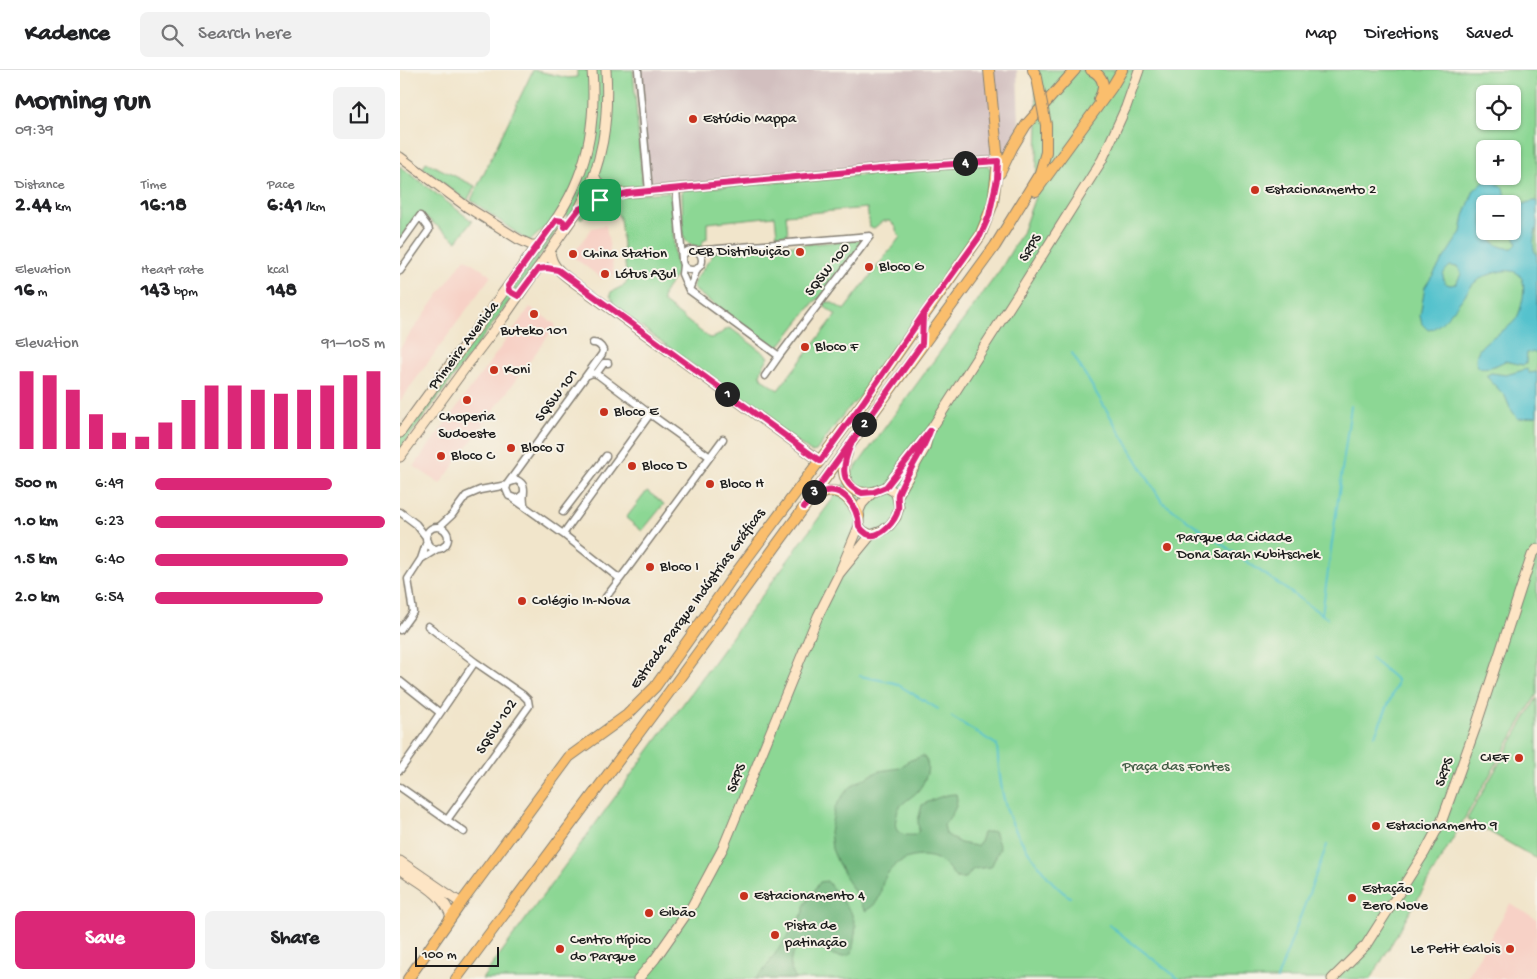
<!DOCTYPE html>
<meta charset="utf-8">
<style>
:root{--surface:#fff;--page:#f2f2f2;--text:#202124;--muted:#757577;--line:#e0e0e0;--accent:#db2777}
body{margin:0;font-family:"Gochi Hand",sans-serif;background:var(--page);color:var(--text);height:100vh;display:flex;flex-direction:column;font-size:19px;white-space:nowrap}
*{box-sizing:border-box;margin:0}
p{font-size:16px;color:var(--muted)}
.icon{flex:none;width:28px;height:28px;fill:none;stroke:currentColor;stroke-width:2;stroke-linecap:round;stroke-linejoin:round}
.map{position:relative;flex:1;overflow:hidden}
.drawer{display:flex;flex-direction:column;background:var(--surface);width:400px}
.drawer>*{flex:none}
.controls{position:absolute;left:1076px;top:15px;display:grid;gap:10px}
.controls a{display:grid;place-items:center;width:45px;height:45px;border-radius:8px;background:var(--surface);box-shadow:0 1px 4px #0004;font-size:25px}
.scale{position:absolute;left:15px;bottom:12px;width:84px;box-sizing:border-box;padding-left:5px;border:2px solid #1c1c1c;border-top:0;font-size:14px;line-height:18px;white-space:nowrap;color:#1c1c1c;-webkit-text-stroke:4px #f7f3e8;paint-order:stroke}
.pin{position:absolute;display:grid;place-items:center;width:42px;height:42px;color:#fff;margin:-21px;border-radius:10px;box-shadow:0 2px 8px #0006}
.km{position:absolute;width:25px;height:25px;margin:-12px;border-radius:50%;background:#222;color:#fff;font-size:14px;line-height:25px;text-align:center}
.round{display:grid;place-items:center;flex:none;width:52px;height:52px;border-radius:8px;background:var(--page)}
.head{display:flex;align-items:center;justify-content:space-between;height:85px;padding:0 15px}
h1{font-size:28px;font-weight:800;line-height:38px}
.stats{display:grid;grid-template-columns:repeat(3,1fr);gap:8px;height:85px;padding:5px 15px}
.stats div{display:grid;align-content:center}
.stats b{font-size:21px;font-weight:800}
.stats small{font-size:14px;font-weight:400}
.stats p{font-size:14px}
.chart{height:140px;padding:10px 15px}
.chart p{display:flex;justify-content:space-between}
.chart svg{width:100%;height:90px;margin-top:5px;stroke:var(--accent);stroke-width:6}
.action{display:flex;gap:10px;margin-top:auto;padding:10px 15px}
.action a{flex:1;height:58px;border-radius:8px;background:var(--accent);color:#fff;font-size:20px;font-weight:800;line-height:58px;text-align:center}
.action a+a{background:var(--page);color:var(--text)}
ul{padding:0 15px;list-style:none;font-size:16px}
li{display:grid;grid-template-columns:80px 60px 1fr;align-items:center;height:38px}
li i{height:12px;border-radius:6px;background:var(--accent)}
header{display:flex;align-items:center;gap:30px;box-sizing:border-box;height:70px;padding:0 25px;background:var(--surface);border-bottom:1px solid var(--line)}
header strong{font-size:24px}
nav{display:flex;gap:28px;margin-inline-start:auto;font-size:18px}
.search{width:350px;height:45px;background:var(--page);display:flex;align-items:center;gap:12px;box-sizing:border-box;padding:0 18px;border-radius:8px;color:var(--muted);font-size:19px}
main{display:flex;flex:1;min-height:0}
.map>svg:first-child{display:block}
</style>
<header>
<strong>Kadence</strong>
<div class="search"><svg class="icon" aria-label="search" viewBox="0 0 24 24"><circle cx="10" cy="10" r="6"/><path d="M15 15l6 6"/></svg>Search here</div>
<nav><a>Map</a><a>Directions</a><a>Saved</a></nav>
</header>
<main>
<section class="drawer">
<div class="head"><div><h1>Morning run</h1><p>09:39</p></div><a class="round"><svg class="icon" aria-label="share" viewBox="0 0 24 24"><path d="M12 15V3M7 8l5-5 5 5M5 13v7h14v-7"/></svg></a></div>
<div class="stats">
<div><p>Distance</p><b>2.44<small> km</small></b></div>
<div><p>Time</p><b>16:18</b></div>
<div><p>Pace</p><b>6:41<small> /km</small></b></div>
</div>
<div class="stats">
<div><p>Elevation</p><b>16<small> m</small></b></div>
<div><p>Heart rate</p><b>143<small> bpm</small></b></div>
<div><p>kcal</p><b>148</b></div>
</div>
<div class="chart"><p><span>Elevation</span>91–105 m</p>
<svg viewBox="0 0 160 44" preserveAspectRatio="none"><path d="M5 44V6M15 44V8M25 44V15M35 44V27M45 44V36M55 44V38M65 44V31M75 44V20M85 44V13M95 44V13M105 44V15M115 44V17M125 44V15M135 44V13M145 44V8M155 44V6"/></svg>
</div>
<ul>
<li><b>500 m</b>6:49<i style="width:77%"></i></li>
<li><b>1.0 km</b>6:23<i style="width:100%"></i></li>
<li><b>1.5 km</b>6:40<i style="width:84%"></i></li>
<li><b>2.0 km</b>6:54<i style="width:73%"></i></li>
</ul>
<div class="action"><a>Save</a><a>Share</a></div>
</section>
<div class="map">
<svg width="1137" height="909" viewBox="0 0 1137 909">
<rect width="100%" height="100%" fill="#f7f3e8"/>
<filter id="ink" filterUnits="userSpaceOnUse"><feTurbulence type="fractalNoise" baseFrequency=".02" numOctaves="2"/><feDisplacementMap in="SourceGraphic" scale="10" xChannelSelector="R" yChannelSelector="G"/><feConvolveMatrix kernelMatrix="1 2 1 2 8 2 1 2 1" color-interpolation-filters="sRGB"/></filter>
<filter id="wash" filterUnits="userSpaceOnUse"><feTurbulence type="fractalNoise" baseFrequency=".0096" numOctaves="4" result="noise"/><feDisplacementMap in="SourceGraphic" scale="20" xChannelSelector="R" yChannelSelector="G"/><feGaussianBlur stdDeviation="1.12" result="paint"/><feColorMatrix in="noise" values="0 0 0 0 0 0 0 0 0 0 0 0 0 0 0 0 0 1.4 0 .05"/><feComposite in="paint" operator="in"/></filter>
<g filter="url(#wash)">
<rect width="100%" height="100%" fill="#f1e5cb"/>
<path fill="#f7d1c6" d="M205 155 206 156 214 204 212 206 201 208 172 186 192 158Z
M65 188 91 206 0 331V278Z
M130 237 156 255 40 414 14 396Z
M1110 834 1137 849V909H1066Z"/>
<path fill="#d2bfbf" d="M235 0H617L620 82 245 120Z"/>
<path fill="#8cd794" stroke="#547a58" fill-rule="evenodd" d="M133 0 168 8 177 7V0H233L243 121 188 131 168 147 161 142 129 172 71 130Z
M634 0H1137V624L971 909H82L600 200 622 163 636 124 638 51ZM1085 24H1112V51H1085ZM1085 79H1112V106H1085ZM1085 134H1112V161H1085Z
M26 92 75 116 67 131 23 98Z
M587 95C603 105 578 159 571 173L460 327 445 342 416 381 411 382 216 238 210 225 211 222 225 215 227 211 220 148C211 133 192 138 182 148H180L179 146C188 126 247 124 268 122L271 127 275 191 280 200C275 211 261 219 263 232L309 268C319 268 321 261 329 258L333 260 369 287 363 296 360 305 363 310 378 320 436 245 425 237V232H431L444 240 500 167 496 160V157L490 151H483L474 158 470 157 467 138 386 145 388 164 377 165 375 146 307 153V169L303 171 301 177C292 175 286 175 283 165L282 120Z
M0 96 72 151 57 171 20 143 0 169Z
M160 151 161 154C146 176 133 198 117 220H114L113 218Z
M461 170V174L421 227 414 232 381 274 376 278 370 276 296 221 293 217 294 211 316 181Z
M105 224 111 229 0 379V367Z
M247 421 264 434 242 461 226 448Z
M1137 628V789L1067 749Z"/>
<path fill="#71b87e" stroke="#466a4d" d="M523 686C533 695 525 713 517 722 512 727 503 732 499 738 497 741 497 746 496 749 493 764 503 766 515 765L519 761 518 751 522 735C532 730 544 724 556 724 560 736 551 745 544 755L546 764 560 773 577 776 580 772 583 763 594 761 600 778 591 797 573 799 566 808H556C551 801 545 793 537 789 520 782 498 788 488 803 476 819 487 829 465 841L438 793 432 779 430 762 435 737 447 720 456 713 479 701 500 698 508 691Z
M427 811 451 842 456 857 452 883C448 886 442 887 437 886 423 883 401 862 392 886 389 894 391 902 396 909H355L364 900 404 842V836L420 812Z"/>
<path fill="#55c2cd" stroke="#386f74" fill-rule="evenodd" d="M1093 111 1102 117 1110 134H1085C1085 139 1084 141 1083 145 1079 164 1096 180 1113 178L1117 174 1113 161V137C1120 138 1128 130 1137 131 1137 139 1137 148 1137 155 1135 166 1130 176 1137 186V284L1133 282 1127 283 1126 294 1123 295 1105 291C1095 296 1089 299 1077 297 1069 268 1112 265 1119 243 1122 235 1126 218 1122 209 1115 192 1084 205 1074 213 1064 225 1043 259 1028 260L1022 254 1020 246 1025 217 1061 162 1064 146 1074 120 1083 112ZM1050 196 1058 197 1061 204 1056 214 1050 215 1045 213C1041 205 1044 201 1050 196Z
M1127 299 1129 303 1137 302V346L1118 349 1110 338 1105 326 1086 306 1091 303 1106 305Z"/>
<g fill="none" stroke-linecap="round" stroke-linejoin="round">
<path stroke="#55c2cd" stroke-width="2" d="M672 283 762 432 927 548
M922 544 951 336
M971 588 997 610V614L975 665
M460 606 495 613 538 639
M552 647 597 675C601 730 605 753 640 797 648 808 658 820 670 827
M709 855 779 909
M877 909 927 775"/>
</g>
</g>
<g filter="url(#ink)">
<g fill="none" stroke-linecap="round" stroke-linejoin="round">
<g stroke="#868074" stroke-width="9">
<path id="street" d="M238 0 249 121
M276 119 282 189
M0 174 20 146 28 157 29 160 0 201
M282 190a10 10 0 1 1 20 0a10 10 0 1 1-20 0Z
M283 195 282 204 289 220 379 286 470 166 294 181
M289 220 297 199
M196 304 204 293H208
M365 306 379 286
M250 344 310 387
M108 413 202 284 203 280C201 276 198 273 193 273
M122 425 117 429 109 426 106 419 108 413 117 410C130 417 120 424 125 437
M114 429 163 464 220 509 323 369
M0 442 16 454 26 467
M163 442 206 386
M39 457 52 445 66 426 80 420 107 415
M26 468a11 11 0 1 1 22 0a11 11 0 1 1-22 0Z
M163 464 250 344 197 304 192 303 188 305
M21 489 39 478
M206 527 220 509
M0 560 13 542 8 509 21 489 27 471
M0 611 39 642
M0 700C26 665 50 628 75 592L28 556
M0 717 64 762
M47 750 129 636 128 630 123 625 75 592"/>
</g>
<g stroke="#868074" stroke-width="11">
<path id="secondary" d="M0 87 67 137 118 169 131 175H138
M195 107C202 124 212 123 228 123L481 99 598 91
M179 139 200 130 216 125
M150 181C151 194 158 200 168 208L420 391
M0 363C41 306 84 249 126 191 145 165 166 139 178 108 192 73 195 37 192 0
M0 387 65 298 104 247 179 139C203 95 209 50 206 0
M497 427 525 378 528 366
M471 465 463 461 459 456V441L462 434 473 422 486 417 530 361 616 227 702 90 726 37 739 0
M441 499 459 456
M0 791 61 833
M0 799C18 812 45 824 51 847
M238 909 255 889 292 836 323 778 418 546 439 504 471 465 482 461 490 455 496 447 499 437 497 427 495 422 486 417
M932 909 966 875 1025 782 1042 750 1075 659 1126 503 1132 485 1137 479"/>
</g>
<g stroke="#868074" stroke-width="12">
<path id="primary" d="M633 0 637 8
M691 0C704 6 706 17 699 29
M600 103 612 78 626 55 675 0
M636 121 712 17 722 0
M447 383C438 403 448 428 473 422
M412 429C433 413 449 424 459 446
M8 909 64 829 169 687 227 645 255 617 330 511 464 331 580 166 593 133 598 91 589 0
M56 909 270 621 595 176 640 103 646 82V55"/>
</g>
<use href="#street" stroke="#fff" stroke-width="6"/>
<use href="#secondary" stroke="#fde5c5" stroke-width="9"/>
<use href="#primary" stroke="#fabe6d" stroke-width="10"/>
<g stroke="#868074" stroke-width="12" stroke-linecap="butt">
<path id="primary-bridge" d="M637 8 646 55"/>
</g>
<use href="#primary-bridge" stroke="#fabe6d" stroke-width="10"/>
</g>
</g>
<g fill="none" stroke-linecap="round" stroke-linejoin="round" filter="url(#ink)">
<g stroke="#fff" stroke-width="10">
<path id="route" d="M200 130 179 139 165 157 163 151 156 150 108 216 109 221 118 226 138 199 147 198 158 200 420 391 464 331 523 245 522 274 452 372C443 393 437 412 462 423L474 422 486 417 530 361C522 384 507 402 498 424 497 429 499 434 498 440 496 450 480 470 467 464 464 462 461 459 459 456 458 437 441 411 419 424 413 427 408 432 404 437L522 274 523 245 580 166 589 146 597 109 598 91 480 99 228 123 200 130"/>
</g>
<use href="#route" stroke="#db2777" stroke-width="6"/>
</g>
<g fill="#c8321e" stroke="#f7f3e8" stroke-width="2">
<circle cx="293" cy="49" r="5"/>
<circle cx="855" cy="120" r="5"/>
<circle cx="400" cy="182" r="5"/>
<circle cx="173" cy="184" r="5"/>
<circle cx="469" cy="197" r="5"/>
<circle cx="205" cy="204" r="5"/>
<circle cx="134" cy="244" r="5"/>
<circle cx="405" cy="277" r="5"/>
<circle cx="94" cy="300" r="5"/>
<circle cx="67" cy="330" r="5"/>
<circle cx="204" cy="342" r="5"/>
<circle cx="111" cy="378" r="5"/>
<circle cx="41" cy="386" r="5"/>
<circle cx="232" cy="396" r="5"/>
<circle cx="310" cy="414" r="5"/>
<circle cx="767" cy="477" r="5"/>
<circle cx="250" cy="497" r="5"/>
<circle cx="122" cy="531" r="5"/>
<circle cx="1119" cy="688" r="5"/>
<circle cx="976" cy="756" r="5"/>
<circle cx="344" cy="826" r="5"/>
<circle cx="952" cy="828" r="5"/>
<circle cx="249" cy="843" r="5"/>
<circle cx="375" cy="865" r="5"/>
<circle cx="160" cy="879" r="5"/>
<circle cx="1110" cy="879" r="5"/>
</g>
<g text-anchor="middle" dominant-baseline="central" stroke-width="4" stroke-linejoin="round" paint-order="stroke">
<g font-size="15" fill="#1c1c1c" stroke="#f7f3e8" text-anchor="start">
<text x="303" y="49">Estúdio Mappa</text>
<text x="865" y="120">Estacionamento 2</text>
<text x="390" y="182" text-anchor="end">CEB Distribuição</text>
<text x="183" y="184">China Station</text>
<text x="479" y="197">Bloco G</text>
<text x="215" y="204">Lótus Azul</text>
<text x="134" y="261" text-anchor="middle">Buteko 101</text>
<text x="415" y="277">Bloco F</text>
<text x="104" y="300">Koni</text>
<text x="214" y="342">Bloco E</text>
<text x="67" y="347" text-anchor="middle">Choperia<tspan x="67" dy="17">Sudoeste</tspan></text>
<text x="121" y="378">Bloco J</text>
<text x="51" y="386">Bloco C</text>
<text x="242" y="396">Bloco D</text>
<text x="320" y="414">Bloco H</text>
<text x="777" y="468">Parque da Cidade<tspan x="777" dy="17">Dona Sarah Kubitschek</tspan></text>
<text x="260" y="497">Bloco I</text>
<text x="132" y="531">Colégio In-Nova</text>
<text x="1109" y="688" text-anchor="end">CIEF</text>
<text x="986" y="756">Estacionamento 9</text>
<text x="962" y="819">Estação<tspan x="962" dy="17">Zero Nove</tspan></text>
<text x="354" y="826">Estacionamento 4</text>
<text x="259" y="843">Gibão</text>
<text x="385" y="856">Pista de<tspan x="385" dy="17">patinação</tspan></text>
<text x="170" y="870">Centro Hípico<tspan x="170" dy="17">do Parque</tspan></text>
<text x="1100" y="879" text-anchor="end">Le Petit Galois</text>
</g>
<g font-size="15" fill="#1c1c1c" stroke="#f7f3e8">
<text transform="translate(631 178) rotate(-58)">SRPS</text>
<text transform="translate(428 200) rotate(-52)">SQSW 100</text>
<text transform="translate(64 276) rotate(-53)">Primeira Avenida</text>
<text transform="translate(157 326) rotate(-53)">SQSW 101</text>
<text transform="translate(298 529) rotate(-54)">Estrada Parque Indústrias Gráficas</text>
<text transform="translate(97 657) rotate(-57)">SQSW 102</text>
<text transform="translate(1045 702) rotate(-70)">SRPS</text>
<text transform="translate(337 708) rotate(-68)">SRPS</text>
</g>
<g font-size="15" fill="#435d46" stroke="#f7f3e8">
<text x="776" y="697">Praça das Fontes</text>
</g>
</g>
</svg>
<div class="controls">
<a><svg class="icon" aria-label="locate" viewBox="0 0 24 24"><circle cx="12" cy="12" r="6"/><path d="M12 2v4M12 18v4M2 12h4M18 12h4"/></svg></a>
<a>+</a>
<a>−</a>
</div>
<div class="scale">100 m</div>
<div class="pin" style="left:200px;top:130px;background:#1e9e55"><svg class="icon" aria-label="arrive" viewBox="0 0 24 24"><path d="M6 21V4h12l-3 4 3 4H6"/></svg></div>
<b class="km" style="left:327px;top:324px">1</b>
<b class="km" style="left:464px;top:354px">2</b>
<b class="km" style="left:414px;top:422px">3</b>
<b class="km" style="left:565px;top:93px">4</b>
</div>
</main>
